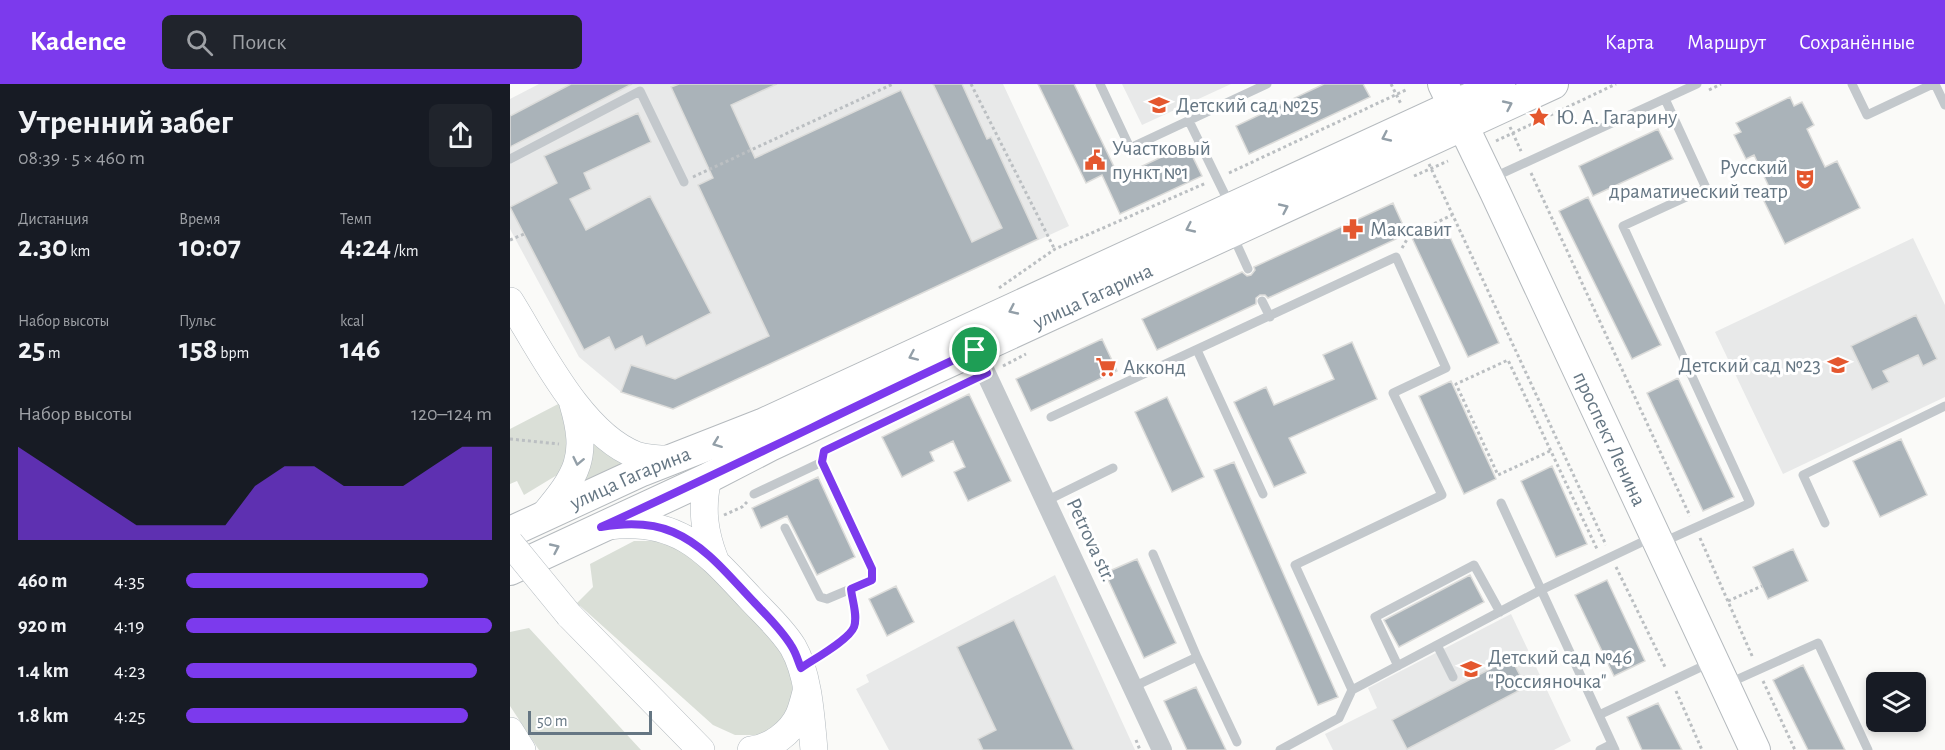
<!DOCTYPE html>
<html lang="ru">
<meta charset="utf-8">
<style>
:root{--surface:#171b24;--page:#20242c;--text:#f1f3f6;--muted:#9ea1a6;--accent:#7c3aed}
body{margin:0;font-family:"Alegreya Sans",sans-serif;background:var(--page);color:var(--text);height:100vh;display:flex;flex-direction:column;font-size:22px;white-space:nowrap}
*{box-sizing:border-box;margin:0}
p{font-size:20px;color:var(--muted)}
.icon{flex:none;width:33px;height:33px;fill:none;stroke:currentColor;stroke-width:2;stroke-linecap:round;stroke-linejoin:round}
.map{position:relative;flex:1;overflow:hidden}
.details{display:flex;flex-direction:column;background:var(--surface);width:510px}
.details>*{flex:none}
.fabs{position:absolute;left:1356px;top:588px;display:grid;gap:12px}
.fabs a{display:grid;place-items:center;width:60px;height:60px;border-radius:9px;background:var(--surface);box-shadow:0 3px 9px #0003;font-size:30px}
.scale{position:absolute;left:18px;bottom:15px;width:124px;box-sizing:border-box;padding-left:6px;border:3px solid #657683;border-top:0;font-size:16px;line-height:21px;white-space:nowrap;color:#657683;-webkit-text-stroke:4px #fff;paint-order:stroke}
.pin{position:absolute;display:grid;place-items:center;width:51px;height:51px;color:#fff;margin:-26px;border:3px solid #fff;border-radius:50%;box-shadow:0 2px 6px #0007}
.round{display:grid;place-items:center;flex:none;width:63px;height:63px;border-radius:9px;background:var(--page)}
.overview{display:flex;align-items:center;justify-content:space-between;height:102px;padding:0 18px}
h1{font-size:33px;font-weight:600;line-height:45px}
.metrics{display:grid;grid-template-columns:repeat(3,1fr);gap:9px;height:102px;padding:6px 18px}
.metrics div{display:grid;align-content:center}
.metrics b{font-size:30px;font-weight:600}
.metrics small{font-size:16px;font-weight:400}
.metrics p{font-size:16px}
.chart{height:168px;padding:12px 18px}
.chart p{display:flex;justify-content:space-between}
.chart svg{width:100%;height:108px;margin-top:6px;fill:var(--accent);opacity:.7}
ul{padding:0 18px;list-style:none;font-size:20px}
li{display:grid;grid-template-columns:96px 72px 1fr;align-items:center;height:45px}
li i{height:15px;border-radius:8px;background:var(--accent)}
header{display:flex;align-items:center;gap:36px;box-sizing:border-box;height:84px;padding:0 30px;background:var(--accent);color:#fff}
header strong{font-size:28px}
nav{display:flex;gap:33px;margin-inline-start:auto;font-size:21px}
.search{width:420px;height:54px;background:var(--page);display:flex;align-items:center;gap:15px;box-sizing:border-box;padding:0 21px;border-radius:9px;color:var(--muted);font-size:22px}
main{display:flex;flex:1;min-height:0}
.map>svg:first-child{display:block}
</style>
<header>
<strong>Kadence</strong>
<div class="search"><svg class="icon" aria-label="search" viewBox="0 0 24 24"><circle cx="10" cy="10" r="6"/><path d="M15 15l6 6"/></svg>Поиск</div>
<nav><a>Карта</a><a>Маршрут</a><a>Сохранённые</a></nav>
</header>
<main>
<section class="details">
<div class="overview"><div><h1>Утренний забег</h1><p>08:39 · 5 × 460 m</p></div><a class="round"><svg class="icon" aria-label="share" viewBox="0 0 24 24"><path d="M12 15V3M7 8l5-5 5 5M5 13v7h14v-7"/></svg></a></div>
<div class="metrics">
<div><p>Дистанция</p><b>2.30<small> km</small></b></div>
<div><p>Время</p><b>10:07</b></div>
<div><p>Темп</p><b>4:24<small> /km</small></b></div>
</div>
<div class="metrics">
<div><p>Набор высоты</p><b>25<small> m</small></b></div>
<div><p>Пульс</p><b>158<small> bpm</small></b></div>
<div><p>kcal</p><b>146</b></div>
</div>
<div class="chart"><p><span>Набор высоты</span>120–124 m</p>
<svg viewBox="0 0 160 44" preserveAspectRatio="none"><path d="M0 44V6L10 14L20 22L30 30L40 38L50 38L60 38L70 38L80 22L90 14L100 14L110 22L120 22L130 22L140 14L150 6L160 6V44z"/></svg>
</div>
<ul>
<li><b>460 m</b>4:35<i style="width:79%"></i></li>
<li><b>920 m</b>4:19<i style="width:100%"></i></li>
<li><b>1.4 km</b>4:23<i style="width:95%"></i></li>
<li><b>1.8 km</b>4:25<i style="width:92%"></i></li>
</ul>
</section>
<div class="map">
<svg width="1435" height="666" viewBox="0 0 1435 666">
<rect width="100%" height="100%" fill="#fafaf8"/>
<path fill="#e8e9e9" d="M29 0H493L559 142 163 325 111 308 69 273 0 145V15Z
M612 0H721L632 41Z
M1403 154 1435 221V313L1273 390 1205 248Z
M545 491 625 666H379L346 605 359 598 356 591Z
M1001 530 1061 657 1044 666H823L815 650 867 624 858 604Z"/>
<path fill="#dadfd7" d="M54 317 61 354 52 388 14 411 7 397 0 400V345Z
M78 352 123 378 78 405 72 395Z
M124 457H152L198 480 268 556 283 590 282 616 270 639 251 651H225L203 641 67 519 83 503 80 480Z
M19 544 131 666H29L0 622V548Z"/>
<path fill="#aab3b9" stroke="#dcdcda" stroke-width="1.5" d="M61 0H122L0 63V32Z
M169 0H267L221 21 245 74 391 6 462 158 492 144 423 0H452L477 55 481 53 528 155 163 325 111 308 121 281 165 295 259 252 188 101 203 94 161 3Z
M528 0H564L609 93 677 61 692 92 610 130 592 91 576 99Z
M814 0H853L860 13 739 70 726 42Z
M1280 13 1284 22 1292 18 1304 41 1297 45 1315 83 1327 77 1350 124 1275 160 1251 111 1261 107 1244 71 1236 75 1224 51 1231 48 1226 39Z
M128 29 141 58 74 89 81 105 60 115 76 146 140 112 201 229 136 262 132 252 105 266 99 253 74 266 0 123 47 99 34 72Z
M1148 45 1163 75 1083 112 1069 82Z
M1078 113 1151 261 1122 275 1049 127Z
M883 119 897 150 758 214 755 211H750L746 214V220L647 266 632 235 732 188 737 192 741 191 745 186 744 183Z
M934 140 989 259 958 273 902 154Z
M1406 231 1427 275 1413 282 1408 271 1373 287 1379 298 1362 306 1341 262Z
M592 255 607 287 521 327 506 295Z
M842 258 867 315 779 354 796 389 764 403 724 318 756 303 764 321 824 295 813 271Z
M1168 294 1224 413 1193 427 1137 309Z
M941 297 986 395 954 410 909 312Z
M459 310 501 397 458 417 444 388 455 383 443 357 420 368 424 377 392 393 372 353Z
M657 313 694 393 662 408 625 328Z
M1391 355 1417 411 1370 433 1343 377Z
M724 378 828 613 808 621 704 386Z
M1042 382 1077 460 1046 473 1011 397Z
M308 393 345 473 307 491 277 432 251 444 242 424Z
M1283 465 1298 497 1258 515 1243 483Z
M627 475 666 559 634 574 595 489Z
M960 491 974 518 889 563 874 536Z
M1097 496 1135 577 1104 592 1065 511Z
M386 502 404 538 377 552 359 515Z
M504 536 564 666H473L468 655 486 646 447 563Z
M1001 574 1016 603 897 665 882 636Z
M1293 581 1335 666H1298L1263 596Z
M686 603 716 666H677L654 617Z
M1148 619 1172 666H1132L1117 633Z"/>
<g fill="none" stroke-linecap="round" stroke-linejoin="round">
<g stroke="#b3babf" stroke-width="28">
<path id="secondary" d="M0 217C30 265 71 350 126 371 137 375 149 375 162 375
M198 394C191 424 194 448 205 476
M33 432C67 391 79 374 63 320
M98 442C169 433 196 467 241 515 255 530 272 545 283 563 299 591 301 634 304 666
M59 531 191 666
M0 647 12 666
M241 666C260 664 281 649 289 631 292 624 294 616 296 608"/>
</g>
<g stroke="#b5babe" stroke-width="32">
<g id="primary">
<path id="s1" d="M933 0 985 108 1245 666"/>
<path id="s2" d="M0 448 132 387 252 340 990 0"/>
<path id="s3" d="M0 486 198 394 260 362 422 286 1043 0"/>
</g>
</g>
<path stroke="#bbbfc2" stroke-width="3" stroke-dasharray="3 3" stroke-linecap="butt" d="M461 0 544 164
M881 0 891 20
M1199 6 1211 0
M1000 43 1011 67
M986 57 1106 0
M919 80 1096 461
M719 89 898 5
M1021 89 1180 432
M904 92 938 77
M183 93 383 0
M0 156 14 150
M892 164 899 152 942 131
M489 204 545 165 696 99
M493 282 516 270
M0 355 49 360
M1040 367 988 391 946 300 998 276 1087 465
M214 431 232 423 237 418
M1190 454 1243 574
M1106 483 1156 585
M1218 517 1252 502
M1253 597 1285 666
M1166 607 1192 666
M626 656 630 666"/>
<path stroke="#c3c8cc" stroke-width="9" d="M590 0 620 64 757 0
M1342 0 1357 31 1423 0
M1425 0 1435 21
M679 37 720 121
M0 75 130 7 174 98
M982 94 1187 0
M723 152 738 185
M752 217 760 233
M687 266 753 410
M541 333 886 173 936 284 883 309 932 411 785 481 842 606
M244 410 312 378
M536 417 603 384
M991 419 1105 666
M1315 439 1293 391 1435 322
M275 444 310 513 317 515 362 496V485L312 378 314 367 477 289
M1153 458 1240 419 1113 142 1196 104 1155 15
M643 470 687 573 727 658
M927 561 943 593
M888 582 865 533 964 481 990 528
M293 583C305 574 338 557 344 544 348 533 342 516 341 505
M1217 600 1308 559 1358 666
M623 603 687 573
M1089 631 1189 584
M770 666 829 634 842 606 1031 506 1130 459
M1090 666 1102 660"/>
<path stroke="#c3c8cc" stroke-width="20" d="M465 266 652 666"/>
<use href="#secondary" stroke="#fff" stroke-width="27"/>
<use href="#primary" stroke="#fff" stroke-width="30"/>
<g stroke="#b3babf" stroke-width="28" stroke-linecap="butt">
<path id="secondary-bridge" d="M0 459 59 531"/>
</g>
<use href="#secondary-bridge" stroke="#fff" stroke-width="27"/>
</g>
<defs><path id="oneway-chevron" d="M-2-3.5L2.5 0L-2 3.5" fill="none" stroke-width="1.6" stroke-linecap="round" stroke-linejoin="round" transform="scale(1.5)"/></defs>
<g stroke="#939fa8">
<use href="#oneway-chevron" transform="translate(998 21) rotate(-25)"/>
<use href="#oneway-chevron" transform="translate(876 53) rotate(155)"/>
<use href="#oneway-chevron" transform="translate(774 124) rotate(-25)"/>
<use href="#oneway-chevron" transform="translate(680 144) rotate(155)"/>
<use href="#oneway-chevron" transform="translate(503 226) rotate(155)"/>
<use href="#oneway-chevron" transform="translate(403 272) rotate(156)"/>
<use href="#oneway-chevron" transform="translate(207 359) rotate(159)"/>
<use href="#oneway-chevron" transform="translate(68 377) rotate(102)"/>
<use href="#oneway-chevron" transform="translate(45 464) rotate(-25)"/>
</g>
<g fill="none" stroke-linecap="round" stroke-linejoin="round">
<g stroke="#fff" stroke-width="12">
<path id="route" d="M465 266 477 289 314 367 312 378 362 485V496L341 505C342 516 348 532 344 543 339 556 304 575 291 584 288 577 286 569 282 563 272 546 257 532 243 517 219 492 196 462 163 448 140 438 115 439 91 443 217 386 340 324 465 266Z"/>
</g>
<use href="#route" stroke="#7c3aed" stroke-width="8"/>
</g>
<defs>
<g id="school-bare" transform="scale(1.62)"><path d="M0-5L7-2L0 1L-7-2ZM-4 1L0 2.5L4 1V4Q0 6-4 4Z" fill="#e4572e" stroke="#fff" stroke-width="2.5" paint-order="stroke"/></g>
<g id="sight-bare" transform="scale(1.62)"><path d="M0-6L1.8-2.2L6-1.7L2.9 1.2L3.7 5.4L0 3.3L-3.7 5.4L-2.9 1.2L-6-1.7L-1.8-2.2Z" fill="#e4572e" stroke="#fff" stroke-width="2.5" paint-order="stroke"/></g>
<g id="civic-bare" transform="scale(1.62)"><path d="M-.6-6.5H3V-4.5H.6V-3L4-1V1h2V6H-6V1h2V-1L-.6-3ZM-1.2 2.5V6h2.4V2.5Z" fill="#e4572e" stroke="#fff" stroke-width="2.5" paint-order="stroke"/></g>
<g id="theatre-bare" transform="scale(1.62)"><path d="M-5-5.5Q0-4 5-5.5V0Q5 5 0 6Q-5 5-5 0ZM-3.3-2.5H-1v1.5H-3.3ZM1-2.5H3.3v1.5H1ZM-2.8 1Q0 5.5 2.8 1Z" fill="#e4572e" stroke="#fff" stroke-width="2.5" paint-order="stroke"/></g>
<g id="pharmacy-bare" transform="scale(1.62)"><path d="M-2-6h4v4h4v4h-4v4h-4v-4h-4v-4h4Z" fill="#e4572e" stroke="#fff" stroke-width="2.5" paint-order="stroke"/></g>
<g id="supermarket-bare" transform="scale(1.62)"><path d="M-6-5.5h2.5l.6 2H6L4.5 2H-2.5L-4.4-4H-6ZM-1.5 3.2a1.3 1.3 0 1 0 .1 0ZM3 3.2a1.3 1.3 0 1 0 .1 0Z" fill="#e4572e" stroke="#fff" stroke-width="2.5" paint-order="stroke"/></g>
</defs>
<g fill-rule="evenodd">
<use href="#school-bare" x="649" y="21"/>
<use href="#sight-bare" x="1029" y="33"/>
<use href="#civic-bare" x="585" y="76"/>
<use href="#theatre-bare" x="1295" y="95"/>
<use href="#pharmacy-bare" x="843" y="145"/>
<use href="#school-bare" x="1328" y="281"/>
<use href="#supermarket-bare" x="596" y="283"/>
<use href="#school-bare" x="961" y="585"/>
</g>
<g text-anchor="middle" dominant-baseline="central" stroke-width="6" stroke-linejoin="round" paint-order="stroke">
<g font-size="21" fill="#657683" stroke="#fff" text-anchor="start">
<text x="666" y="21">Детский сад №25</text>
<text x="1046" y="33">Ю. А. Гагарину</text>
<text x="602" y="64">Участковый<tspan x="602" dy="24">пункт №1</tspan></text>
<text x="1278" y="83" text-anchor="end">Русский<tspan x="1278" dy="24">драматический театр</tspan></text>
<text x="860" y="145">Максавит</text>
<text x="1311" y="281" text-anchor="end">Детский сад №23</text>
<text x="613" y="283">Акконд</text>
<text x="978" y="573">Детский сад №46<tspan x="978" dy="24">"Россияночка"</tspan></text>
</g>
<g font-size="21" fill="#657683" stroke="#fff">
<text stroke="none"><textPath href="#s3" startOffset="644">улица Гагарина</textPath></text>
<text stroke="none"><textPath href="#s1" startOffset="392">проспект Ленина</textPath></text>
<text stroke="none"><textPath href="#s2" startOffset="132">улица Гагарина</textPath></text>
<text transform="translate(581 456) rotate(65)">Petrova str.</text>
</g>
</g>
</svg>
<div class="fabs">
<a><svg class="icon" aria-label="layers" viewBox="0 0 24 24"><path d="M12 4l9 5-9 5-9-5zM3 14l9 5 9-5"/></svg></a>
</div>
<div class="scale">50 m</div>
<div class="pin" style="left:465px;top:266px;background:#1e9e55"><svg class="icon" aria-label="arrive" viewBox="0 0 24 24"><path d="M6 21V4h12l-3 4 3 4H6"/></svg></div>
</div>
</main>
